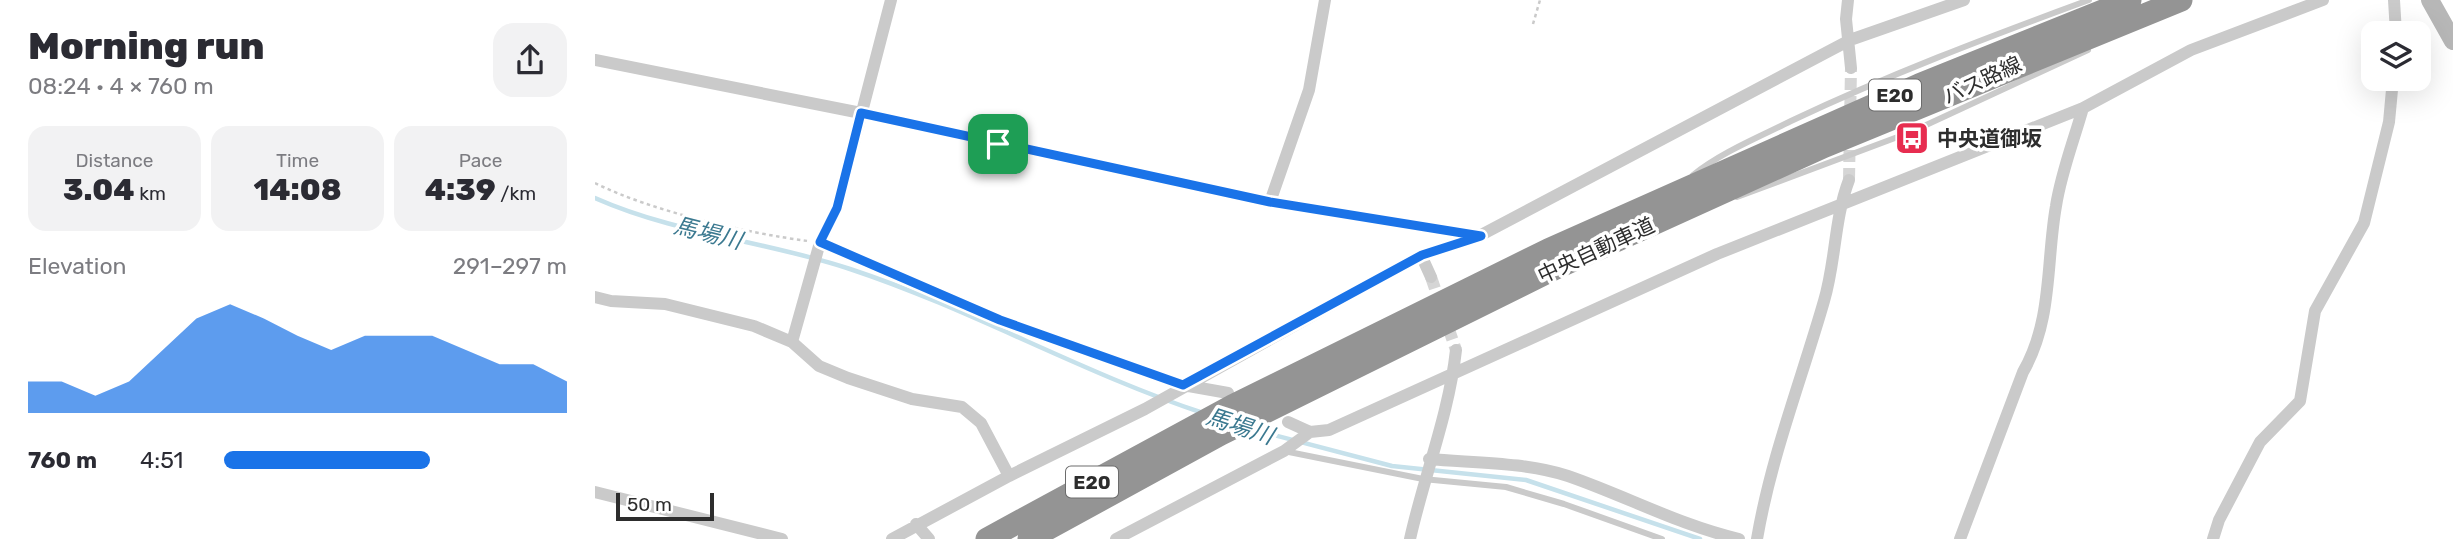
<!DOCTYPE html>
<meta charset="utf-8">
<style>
:root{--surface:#fff;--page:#f2f2f3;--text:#2b2b33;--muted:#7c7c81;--accent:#1a73e8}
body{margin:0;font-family:Rubik,"Noto Sans JP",sans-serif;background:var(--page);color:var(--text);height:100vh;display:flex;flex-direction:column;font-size:26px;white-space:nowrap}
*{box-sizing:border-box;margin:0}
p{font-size:23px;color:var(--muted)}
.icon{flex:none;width:38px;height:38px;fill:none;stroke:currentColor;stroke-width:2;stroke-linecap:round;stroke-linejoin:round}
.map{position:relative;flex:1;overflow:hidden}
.drawer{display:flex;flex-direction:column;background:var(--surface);width:595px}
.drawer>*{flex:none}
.buttons{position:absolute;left:1766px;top:21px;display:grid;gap:14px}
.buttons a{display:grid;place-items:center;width:70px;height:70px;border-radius:14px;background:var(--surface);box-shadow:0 7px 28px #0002;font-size:35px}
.scale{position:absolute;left:21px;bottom:18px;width:98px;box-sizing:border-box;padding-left:7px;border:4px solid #2d2d2d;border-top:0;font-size:19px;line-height:24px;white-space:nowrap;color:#2d2d2d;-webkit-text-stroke:5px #fff;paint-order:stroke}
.pin{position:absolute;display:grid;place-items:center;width:60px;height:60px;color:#fff;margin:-30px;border-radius:14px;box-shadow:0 4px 10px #0006}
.round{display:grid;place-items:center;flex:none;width:74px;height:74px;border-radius:21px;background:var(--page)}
.head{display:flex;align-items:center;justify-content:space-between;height:119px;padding:0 28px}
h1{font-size:38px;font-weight:800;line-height:52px}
.stats{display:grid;grid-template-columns:repeat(3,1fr);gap:10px;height:119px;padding:7px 28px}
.stats div{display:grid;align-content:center;border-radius:18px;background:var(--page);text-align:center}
.stats b{font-size:30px;font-weight:800}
.stats small{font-size:19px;font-weight:400}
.stats p{font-size:19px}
.chart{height:196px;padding:14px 28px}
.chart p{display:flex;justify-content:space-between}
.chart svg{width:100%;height:126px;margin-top:7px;fill:var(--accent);opacity:.7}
ul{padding:0 28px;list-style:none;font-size:23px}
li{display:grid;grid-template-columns:112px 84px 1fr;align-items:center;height:52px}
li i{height:18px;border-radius:9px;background:var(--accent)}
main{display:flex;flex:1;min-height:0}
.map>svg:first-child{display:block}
</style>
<main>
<section class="drawer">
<div class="head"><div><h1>Morning run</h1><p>08:24 · 4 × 760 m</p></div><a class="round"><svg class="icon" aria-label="share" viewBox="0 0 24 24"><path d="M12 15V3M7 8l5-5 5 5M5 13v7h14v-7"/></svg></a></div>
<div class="stats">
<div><p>Distance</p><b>3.04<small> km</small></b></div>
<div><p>Time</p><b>14:08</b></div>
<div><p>Pace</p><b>4:39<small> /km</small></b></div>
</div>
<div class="chart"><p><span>Elevation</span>291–297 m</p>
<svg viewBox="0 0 160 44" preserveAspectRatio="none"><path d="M0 44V33L10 33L20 38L30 33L40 22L50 11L60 6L70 11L80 17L90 22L100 17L110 17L120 17L130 22L140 27L150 27L160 33V44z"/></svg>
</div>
<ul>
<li><b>760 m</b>4:51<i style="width:60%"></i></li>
</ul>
</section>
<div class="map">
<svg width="1858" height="539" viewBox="0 0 1858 539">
<rect width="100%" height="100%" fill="#fff"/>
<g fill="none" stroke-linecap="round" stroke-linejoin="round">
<path stroke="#c6e1eb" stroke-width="4.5" d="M0 198C81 234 171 241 255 269 376 309 487 373 608 413
M656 429 797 466 931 480 1105 539"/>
<path stroke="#d5d5d5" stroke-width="12" stroke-dasharray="12 6" stroke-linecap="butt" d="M1254 180 1256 68
M836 277 861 350"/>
<path stroke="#cacaca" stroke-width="2.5" stroke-dasharray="3.5 3.5" stroke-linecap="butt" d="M938 24 945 0
M0 183C56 211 151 233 213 241
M236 247 405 320 575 381"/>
<path stroke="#cacaca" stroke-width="6" d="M1098 175C1127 152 1162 138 1196 121 1293 75 1393 37 1494 0
M1142 197 1316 132 1493 50
M689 451 828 479 911 487 969 504 1067 539"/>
<path stroke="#cacaca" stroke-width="12" d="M1253 0 1251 19 1256 68
M1799 0 1801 33
M0 60 266 113 675 202 882 235
M675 202 714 90 730 0
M826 255 836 277
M0 297 16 301 70 304 159 326 197 342 224 366 253 378 317 399 367 407 386 423 414 476
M197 342 224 246 242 208 296 0
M588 385 633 393
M693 422 715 432
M834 459C879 463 930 462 973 476 1031 496 1084 525 1144 539
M0 492 187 539
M321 524 334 539
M297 539 414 476 550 409 826 255 886 235 1255 40 1369 0
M521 539 689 451 715 432 734 430 1122 254 1488 108 1596 50 1728 0
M815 539C829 476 854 414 861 350
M1162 539C1176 457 1206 381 1229 301 1241 261 1239 219 1254 180
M1365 539 1428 372C1458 320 1451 262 1461 206 1466 173 1479 140 1488 108
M1618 539 1624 520 1665 442 1705 401 1720 311 1769 223 1794 122 1798 79"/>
<path stroke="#b7b7b7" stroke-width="18" d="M1835 0 1858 41"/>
<path stroke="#949494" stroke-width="23" d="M392 539 637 406 953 250 1324 85 1535 0
M434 539 626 434 961 268 1230 146 1586 0"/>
</g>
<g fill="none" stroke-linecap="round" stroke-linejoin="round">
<g stroke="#fff" stroke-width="14">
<path id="route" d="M266 113 675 202 886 236 827 255 588 385 405 320 225 242 242 208Z"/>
</g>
<use href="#route" stroke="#1a73e8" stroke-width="9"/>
</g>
<defs>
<g id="bus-square" transform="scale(1.75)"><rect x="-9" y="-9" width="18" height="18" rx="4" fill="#e72d50" stroke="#fff"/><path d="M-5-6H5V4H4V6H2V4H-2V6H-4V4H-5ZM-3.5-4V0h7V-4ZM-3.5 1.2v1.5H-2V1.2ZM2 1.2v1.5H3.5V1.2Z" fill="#fff"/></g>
</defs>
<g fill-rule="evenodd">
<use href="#bus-square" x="1317" y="138"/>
</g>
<g text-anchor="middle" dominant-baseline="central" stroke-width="7" stroke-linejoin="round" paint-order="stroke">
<g fill="#fff" stroke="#6c6c6c" stroke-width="2">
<rect x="1274" y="79.5" width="52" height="31" rx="5"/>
<rect x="471" y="466.5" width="52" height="31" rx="5"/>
</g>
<g font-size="19" font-weight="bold" fill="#2d2d2d">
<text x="1300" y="95">E20</text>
<text x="497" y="482">E20</text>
</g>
<g font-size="21" fill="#2d2d2d" stroke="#fff">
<text transform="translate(1387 80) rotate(-25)">バス路線</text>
<text transform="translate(1001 250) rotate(-25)">中央自動車道</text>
</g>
<g font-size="21" font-weight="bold" fill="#2d2d2d" stroke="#fff" text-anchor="start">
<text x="1342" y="138">中央道御坂</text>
</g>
<g font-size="23" font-style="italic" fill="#3b7990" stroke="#fff">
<text transform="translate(113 233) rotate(14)">馬場川</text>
<text transform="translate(645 426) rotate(18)">馬場川</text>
</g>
</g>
</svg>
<div class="buttons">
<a><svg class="icon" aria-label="layers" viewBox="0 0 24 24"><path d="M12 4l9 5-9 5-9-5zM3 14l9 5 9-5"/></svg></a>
</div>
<div class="scale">50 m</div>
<div class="pin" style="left:403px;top:144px;background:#1e9e55"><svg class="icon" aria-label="arrive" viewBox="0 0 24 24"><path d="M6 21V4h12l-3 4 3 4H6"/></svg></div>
</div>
</main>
